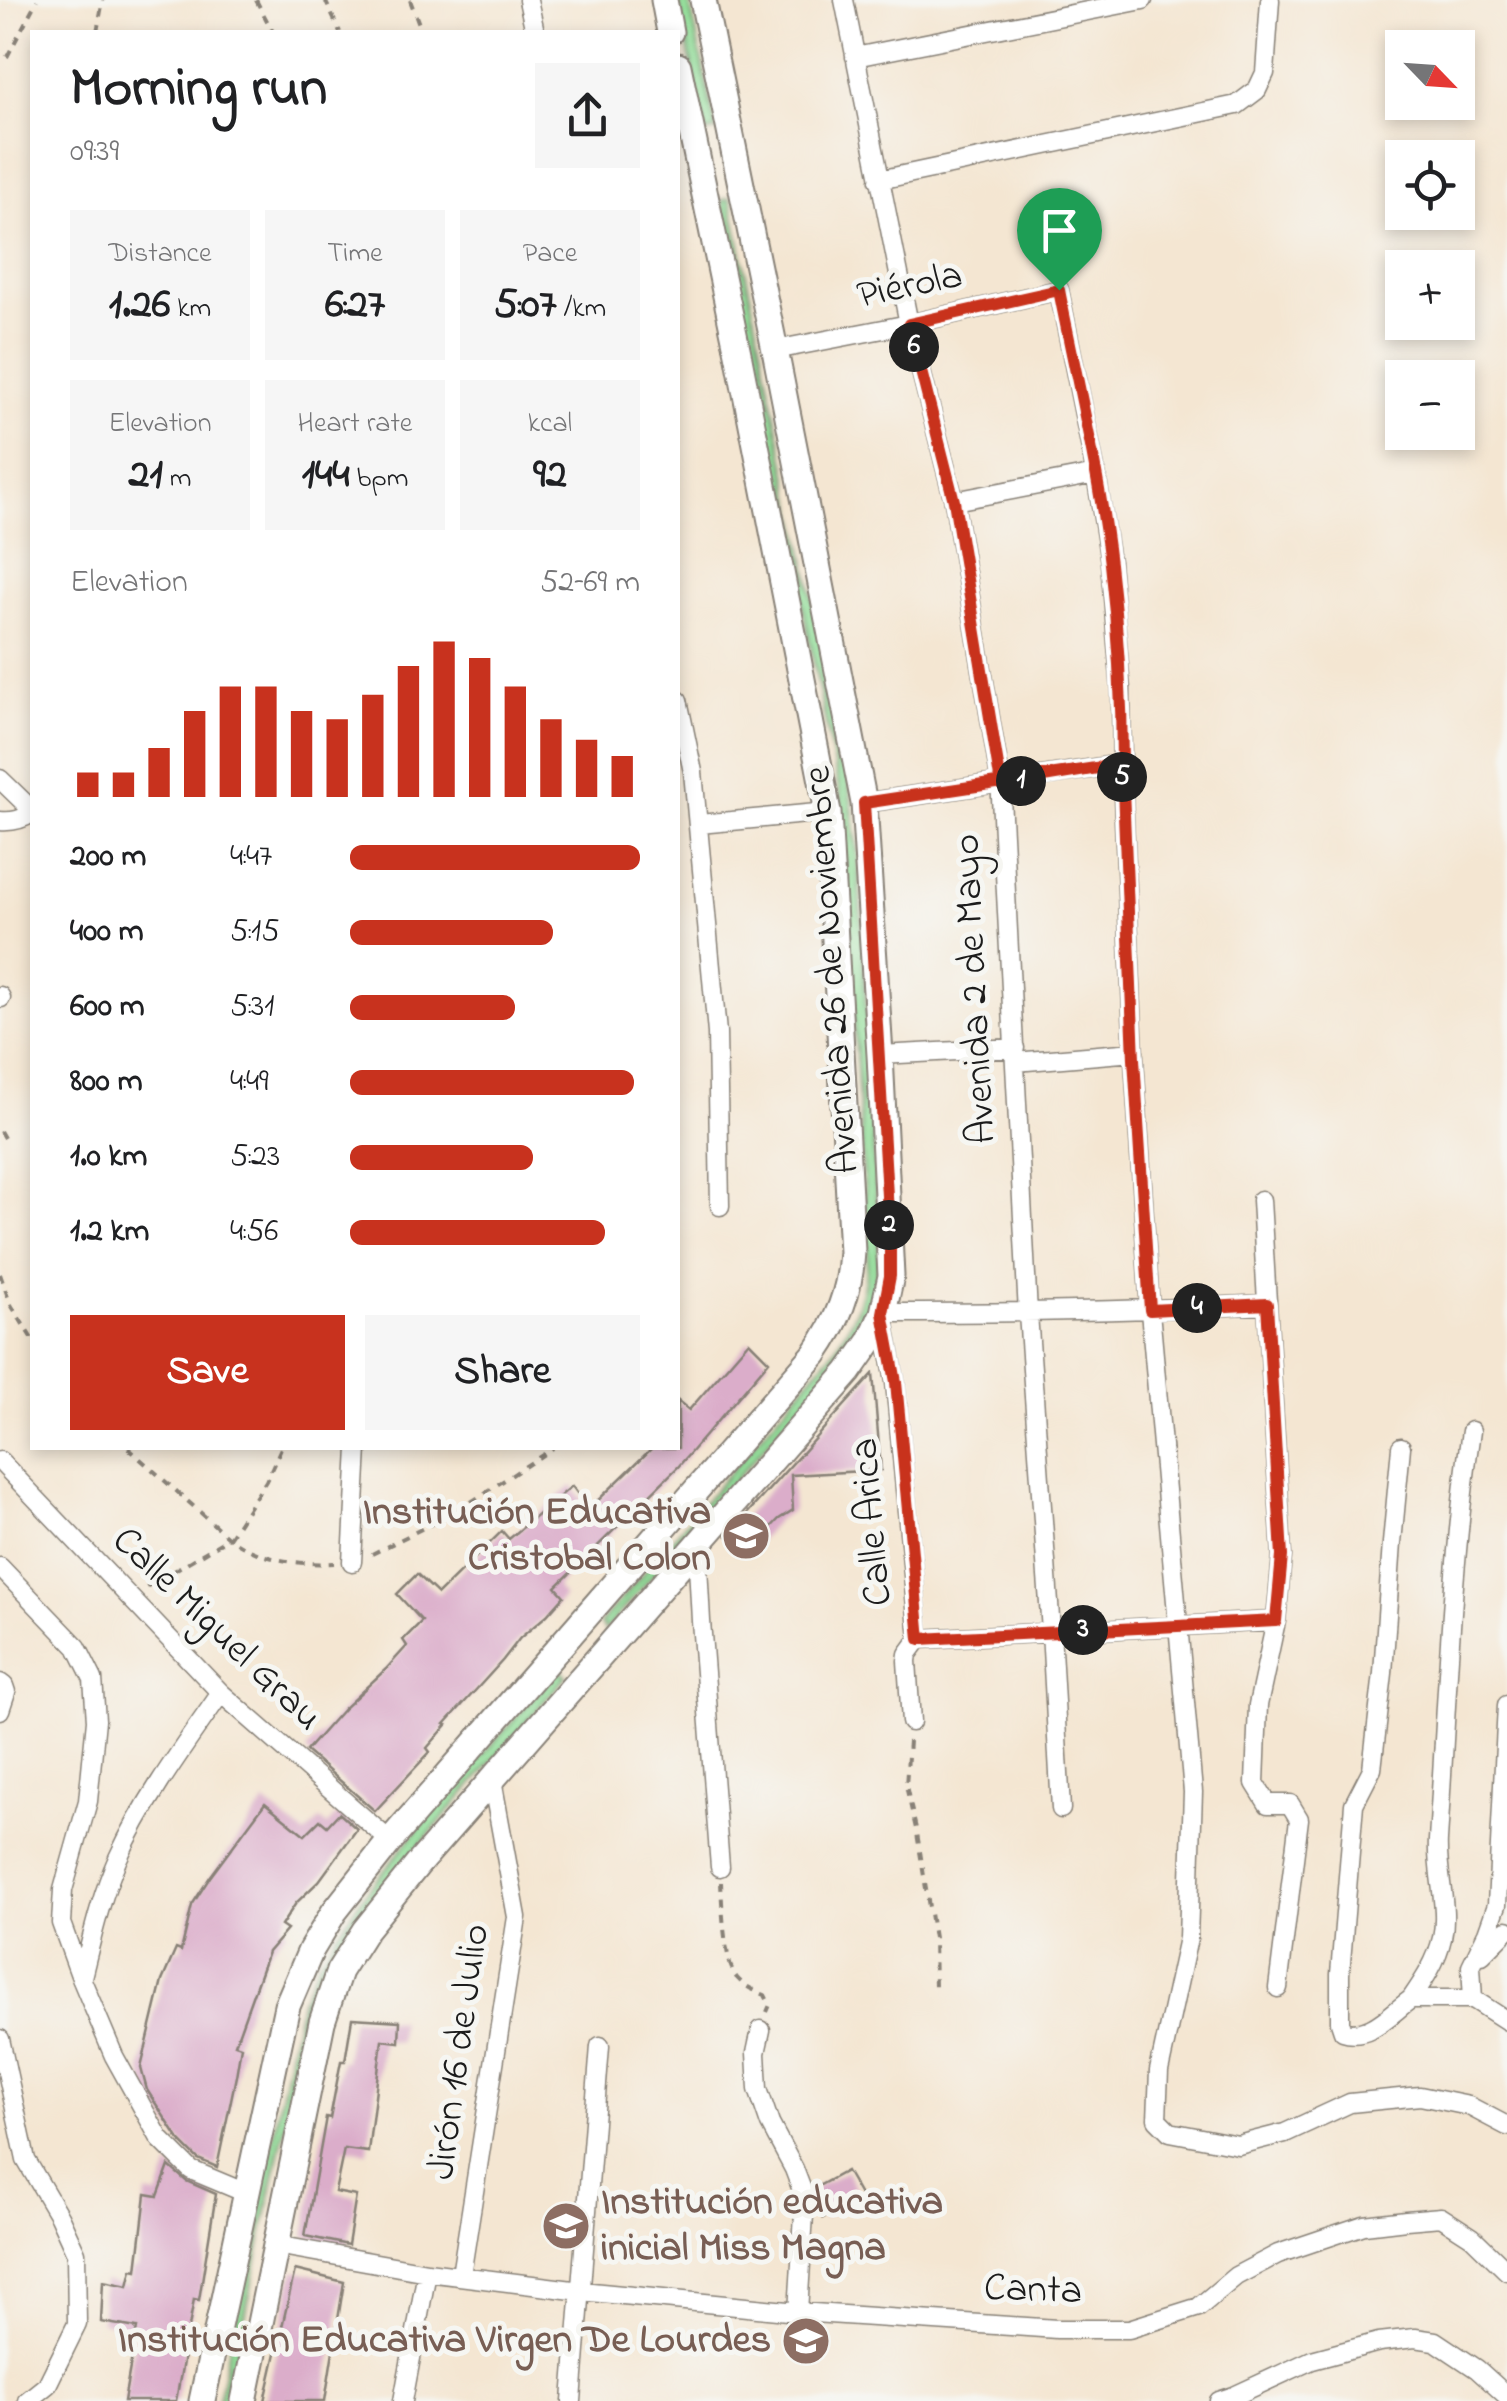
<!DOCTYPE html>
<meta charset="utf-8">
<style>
:root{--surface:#fff;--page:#f6f6f6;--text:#202124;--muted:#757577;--accent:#c8321e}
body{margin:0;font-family:"Indie Flower",sans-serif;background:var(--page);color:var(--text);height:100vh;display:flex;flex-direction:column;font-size:38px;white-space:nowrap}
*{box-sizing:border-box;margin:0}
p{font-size:32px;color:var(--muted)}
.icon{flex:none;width:55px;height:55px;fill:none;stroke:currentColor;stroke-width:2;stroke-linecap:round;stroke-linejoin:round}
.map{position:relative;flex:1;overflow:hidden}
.details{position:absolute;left:30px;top:30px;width:650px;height:1420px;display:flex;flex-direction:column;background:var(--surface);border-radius:0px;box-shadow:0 5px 15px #0003}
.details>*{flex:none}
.needle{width:65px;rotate:115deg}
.buttons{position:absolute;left:1385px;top:30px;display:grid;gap:20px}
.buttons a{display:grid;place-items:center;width:90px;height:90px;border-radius:0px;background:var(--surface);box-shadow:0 5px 15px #0003;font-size:50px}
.pin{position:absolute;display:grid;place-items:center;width:85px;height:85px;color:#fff;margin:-102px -42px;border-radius:50% 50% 50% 0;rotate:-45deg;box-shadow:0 0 10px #0007}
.pin .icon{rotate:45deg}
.km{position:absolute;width:50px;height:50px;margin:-25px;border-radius:50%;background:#222;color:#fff;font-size:28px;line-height:50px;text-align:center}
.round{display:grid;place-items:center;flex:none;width:105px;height:105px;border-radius:0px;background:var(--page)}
.overview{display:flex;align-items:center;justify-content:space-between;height:170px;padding:0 40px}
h1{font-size:55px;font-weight:700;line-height:75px}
.figures{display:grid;grid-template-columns:repeat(3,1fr);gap:15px;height:170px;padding:10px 40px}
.figures div{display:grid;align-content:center;border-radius:0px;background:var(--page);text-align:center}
.figures b{font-size:42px;font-weight:700}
.figures small{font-size:28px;font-weight:400}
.figures p{font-size:28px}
.chart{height:280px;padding:20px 40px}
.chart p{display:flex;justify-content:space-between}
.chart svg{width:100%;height:180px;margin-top:10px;stroke:var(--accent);stroke-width:6}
.button{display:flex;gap:20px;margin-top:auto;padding:20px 40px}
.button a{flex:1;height:115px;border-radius:0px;background:var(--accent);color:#fff;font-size:40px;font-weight:700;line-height:115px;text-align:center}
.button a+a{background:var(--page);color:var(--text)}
ul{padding:0 40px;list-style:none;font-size:32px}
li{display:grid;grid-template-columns:160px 120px 1fr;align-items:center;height:75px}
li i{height:25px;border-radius:12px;background:var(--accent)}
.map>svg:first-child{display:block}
</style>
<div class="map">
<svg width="1507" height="2401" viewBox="0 0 1507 2401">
<rect width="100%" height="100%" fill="#f6f6f2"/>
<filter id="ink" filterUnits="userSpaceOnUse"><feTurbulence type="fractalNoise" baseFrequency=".01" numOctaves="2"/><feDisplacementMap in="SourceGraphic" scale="20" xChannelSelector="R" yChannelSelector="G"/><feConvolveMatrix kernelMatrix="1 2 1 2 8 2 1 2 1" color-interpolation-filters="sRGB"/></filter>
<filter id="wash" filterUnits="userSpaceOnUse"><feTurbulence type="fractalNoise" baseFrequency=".0048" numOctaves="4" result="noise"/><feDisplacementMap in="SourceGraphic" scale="40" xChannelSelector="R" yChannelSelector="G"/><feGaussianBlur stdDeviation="2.25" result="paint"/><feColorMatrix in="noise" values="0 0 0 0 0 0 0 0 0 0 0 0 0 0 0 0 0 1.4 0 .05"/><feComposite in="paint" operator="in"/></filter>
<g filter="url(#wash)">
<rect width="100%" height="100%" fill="#f4e6d2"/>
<path fill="#95df9b" stroke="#587e5c" stroke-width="2.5" d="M678 0H689L716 130 706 133Z
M730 198 846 760 858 856 879 1252C875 1300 866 1319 841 1358L605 1630 600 1624 833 1352C857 1315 865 1297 868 1253L841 799 722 200Z
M559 1670 566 1676 368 1905 328 1965 310 2006 227 2401H218L301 2001 320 1960 362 1898 443 1799Z"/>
<g id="blocks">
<path fill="#dbadca" d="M749 1341 769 1361 678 1467 556 1587 564 1596 547 1615 520 1638 503 1660 445 1724 447 1725 427 1748 430 1752 375 1811 306 1751 344 1708 386 1669 407 1646 403 1640 422 1621 397 1594 417 1574 438 1594 502 1531 509 1539 572 1486 589 1509 652 1448H678V1401L689 1410Z
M873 1374 881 1470 791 1475 793 1510 779 1519 746 1554 727 1536Z
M265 1803 305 1835 320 1820 327 1826 339 1813 357 1829 319 1881 296 1903 281 1926 287 1930 268 1952 235 2044 241 2046 236 2076 217 2167 198 2159 179 2140 147 2090 141 2068 162 1981 176 1949 181 1951 192 1905 210 1877Z
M352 2018 400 2021 399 2042 382 2040 368 2152 344 2149 335 2192 356 2196 348 2245 305 2236 326 2117 330 2118 341 2061H345Z
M169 2166 186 2181 216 2194 199 2300 194 2299 176 2401H124L137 2328 101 2322 103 2281 128 2286 132 2269 137 2270 146 2194 158 2196Z
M846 2171 861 2197 823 2218 817 2207 815 2188Z
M295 2270 344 2282 325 2401H265Z"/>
</g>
</g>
<g filter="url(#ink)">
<use href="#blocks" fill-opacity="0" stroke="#888177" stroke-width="2.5"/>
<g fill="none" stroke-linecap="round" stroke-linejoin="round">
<g stroke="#888177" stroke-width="21">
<path id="street" d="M528 0 535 32
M844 0 909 324 954 501 1000 778 1028 1314 1051 1631 1061 1809
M855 57 1143 0
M879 180 1237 105 1257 90 1265 73 1270 0
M775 350 909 324 1059 290 1096 474 1110 562 1121 690 1122 771 1134 1059 1150 1311 1193 1792 1188 1938 1159 2071 1157 2119 1170 2132 1238 2145 1285 2133 1350 2103 1420 2096 1469 2106 1507 2126
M954 501 1096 474
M678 700 693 772 717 1033 720 1206
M0 779 32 810
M864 803 1122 764
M0 821C13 822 22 820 32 813
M699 824 828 812
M0 996 1 998
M880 1055 1015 1048
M1015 1062 1134 1052
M1261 1200 1282 1556 1276 1621 1258 1705 1255 1783 1268 1804H1290L1299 1819 1278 1988
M1471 1431C1451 1566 1447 1704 1438 1840 1436 1873 1449 1907 1442 1938 1437 1961 1424 1980 1411 1999H1473
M1401 1447 1392 1543 1383 1673 1372 1769 1354 1804 1340 1974V2022L1343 2031C1369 2040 1391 2013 1411 1999
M0 1461 221 1693 390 1841
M697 1546 701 1621 720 1867
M352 1562 358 1448
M0 1567 77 1647 93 1679 96 1720 88 1801 63 1890 61 1923 81 1978 114 2056 160 2139 191 2170 246 2193
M919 1639 1276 1621
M0 1683 4 1686 6 1692 0 1710
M1507 1705 1497 1905 1487 1933 1471 1966 1473 1999 1507 2021
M911 1722 907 1661 908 1654 919 1639 895 1382 883 1313C1011 1313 1139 1311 1267 1304
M1482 1955 1507 1930
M82 1977C92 1937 101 1896 118 1858 145 1799 184 1746 221 1693
M761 2030 756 2053 758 2089 770 2124 794 2169 805 2198 798 2312
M0 2039 26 2160 59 2216 76 2253 77 2324 47 2385 27 2401
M276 2245 427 2272 581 2291 798 2312 1057 2329H1129L1199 2307 1236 2276 1278 2254 1364 2225 1406 2220 1441 2217 1472 2237 1507 2271
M461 2275 517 1917 492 1780
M403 2401 427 2272
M572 2401 600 2046
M1219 2401 1234 2396 1312 2360 1379 2342 1415 2338 1435 2341 1477 2369 1507 2396"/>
</g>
<g stroke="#888177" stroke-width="29">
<path id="secondary" d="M664 0 670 32
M202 2401 287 2006 311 1950 334 1912 390 1841 815 1354C838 1321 850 1292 852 1252L828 812 739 358 678 66
M244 2401 322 2022 339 1971 365 1930 419 1863 849 1372 870 1342 883 1313 891 1276 880 1055 864 803 775 350 703 0"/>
</g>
<path stroke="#888177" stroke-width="4" stroke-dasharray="8 8" stroke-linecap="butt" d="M256 0 273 32
M325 0 340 32
M410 0 422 32
M97 32 103 0
M7 57 37 0
M0 1131 4 1138
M0 1274 10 1303 32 1339
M128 1448 229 1538C260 1560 297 1565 334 1563
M372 1554 459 1510 553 1448
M146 1587 229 1538 266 1481 281 1448
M909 1741 906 1786 917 1833 934 1938 935 1989
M721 1882C722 1903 724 1964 737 1978 745 1987 755 1991 765 1995L770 2005 767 2012"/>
<use href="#street" stroke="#fff" stroke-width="18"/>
<use href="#secondary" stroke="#fff" stroke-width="25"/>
</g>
</g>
<g fill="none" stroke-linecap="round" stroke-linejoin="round" filter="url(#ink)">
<g stroke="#fff" stroke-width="20">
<path id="route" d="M1059 290C1077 381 1099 472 1110 564 1118 631 1122 697 1122 764L864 803 890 1247V1276L883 1313 896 1382 920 1639 1276 1621 1282 1556 1267 1304 1150 1310 1134 1059 1122 764 1001 784 954 501 909 324 1059 290"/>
</g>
<use href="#route" stroke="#c8321e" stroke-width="12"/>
</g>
<defs>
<g id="school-disc" transform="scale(2.5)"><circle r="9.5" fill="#8d6e63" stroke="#f6f6f2"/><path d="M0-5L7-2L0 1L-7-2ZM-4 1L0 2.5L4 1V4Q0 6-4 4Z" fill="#fff"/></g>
</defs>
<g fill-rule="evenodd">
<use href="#school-disc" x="746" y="1536"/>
<use href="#school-disc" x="566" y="2226"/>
<use href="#school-disc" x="806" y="2341"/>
</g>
<g text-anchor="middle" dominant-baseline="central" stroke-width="10" stroke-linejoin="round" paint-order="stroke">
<g font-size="40" fill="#1c1c1c" stroke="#f6f6f2">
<text transform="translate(910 287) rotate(-12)">Piérola</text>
<text transform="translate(833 970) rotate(-94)">Avenida 26 de Noviembre</text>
<text transform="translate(976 989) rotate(-93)">Avenida 2 de Mayo</text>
<text transform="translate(873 1522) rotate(-95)">Calle Arica</text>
<text transform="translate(216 1630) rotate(44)">Calle Miguel Grau</text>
<text transform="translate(460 2052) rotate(-82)">Jirón 16 de Julio</text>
<text transform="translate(1033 2291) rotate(2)">Canta</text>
</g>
<g font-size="40" font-weight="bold" fill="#785e54" stroke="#f6f6f2" text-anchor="end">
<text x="711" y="1513">Institución Educativa<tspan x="711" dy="46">Cristobal Colon</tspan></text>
<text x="601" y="2203" text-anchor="start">Institución educativa<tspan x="601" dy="46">inicial Miss Magna</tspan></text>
<text x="771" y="2341">Institución Educativa Virgen De Lourdes</text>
</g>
</g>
</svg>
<div class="buttons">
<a><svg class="needle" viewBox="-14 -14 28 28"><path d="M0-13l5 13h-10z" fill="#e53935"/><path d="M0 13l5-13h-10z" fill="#757577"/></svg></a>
<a><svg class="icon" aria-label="locate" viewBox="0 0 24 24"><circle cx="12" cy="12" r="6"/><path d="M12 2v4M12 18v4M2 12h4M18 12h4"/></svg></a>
<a>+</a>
<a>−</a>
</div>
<div class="pin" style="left:1059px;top:290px;background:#1e9e55"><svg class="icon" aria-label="arrive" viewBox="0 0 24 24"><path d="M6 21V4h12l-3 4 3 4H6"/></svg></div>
<b class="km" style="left:1021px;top:781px">1</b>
<b class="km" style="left:889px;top:1225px">2</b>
<b class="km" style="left:1083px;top:1630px">3</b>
<b class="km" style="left:1197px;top:1308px">4</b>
<b class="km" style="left:1122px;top:777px">5</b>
<b class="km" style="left:914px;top:347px">6</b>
<section class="details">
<div class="overview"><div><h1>Morning run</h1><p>09:39</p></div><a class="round"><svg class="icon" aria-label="share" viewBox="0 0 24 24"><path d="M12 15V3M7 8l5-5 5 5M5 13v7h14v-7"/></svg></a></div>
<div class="figures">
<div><p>Distance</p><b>1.26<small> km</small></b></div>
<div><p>Time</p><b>6:27</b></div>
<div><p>Pace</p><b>5:07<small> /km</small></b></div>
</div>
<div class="figures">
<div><p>Elevation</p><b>21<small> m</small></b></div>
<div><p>Heart rate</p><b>144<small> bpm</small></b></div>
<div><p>kcal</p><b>92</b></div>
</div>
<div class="chart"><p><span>Elevation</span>52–69 m</p>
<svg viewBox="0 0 160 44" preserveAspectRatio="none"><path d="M5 44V38M15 44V38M25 44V32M35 44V23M45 44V17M55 44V17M65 44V23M75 44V25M85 44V19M95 44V12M105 44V6M115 44V10M125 44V17M135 44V25M145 44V30M155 44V34"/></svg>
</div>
<ul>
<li><b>200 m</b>4:47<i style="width:100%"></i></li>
<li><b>400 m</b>5:15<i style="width:70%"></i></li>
<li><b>600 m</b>5:31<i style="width:57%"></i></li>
<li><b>800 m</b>4:49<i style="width:98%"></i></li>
<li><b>1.0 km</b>5:23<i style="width:63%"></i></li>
<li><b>1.2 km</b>4:56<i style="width:88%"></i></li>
</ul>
<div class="button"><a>Save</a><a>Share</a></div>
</section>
</div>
